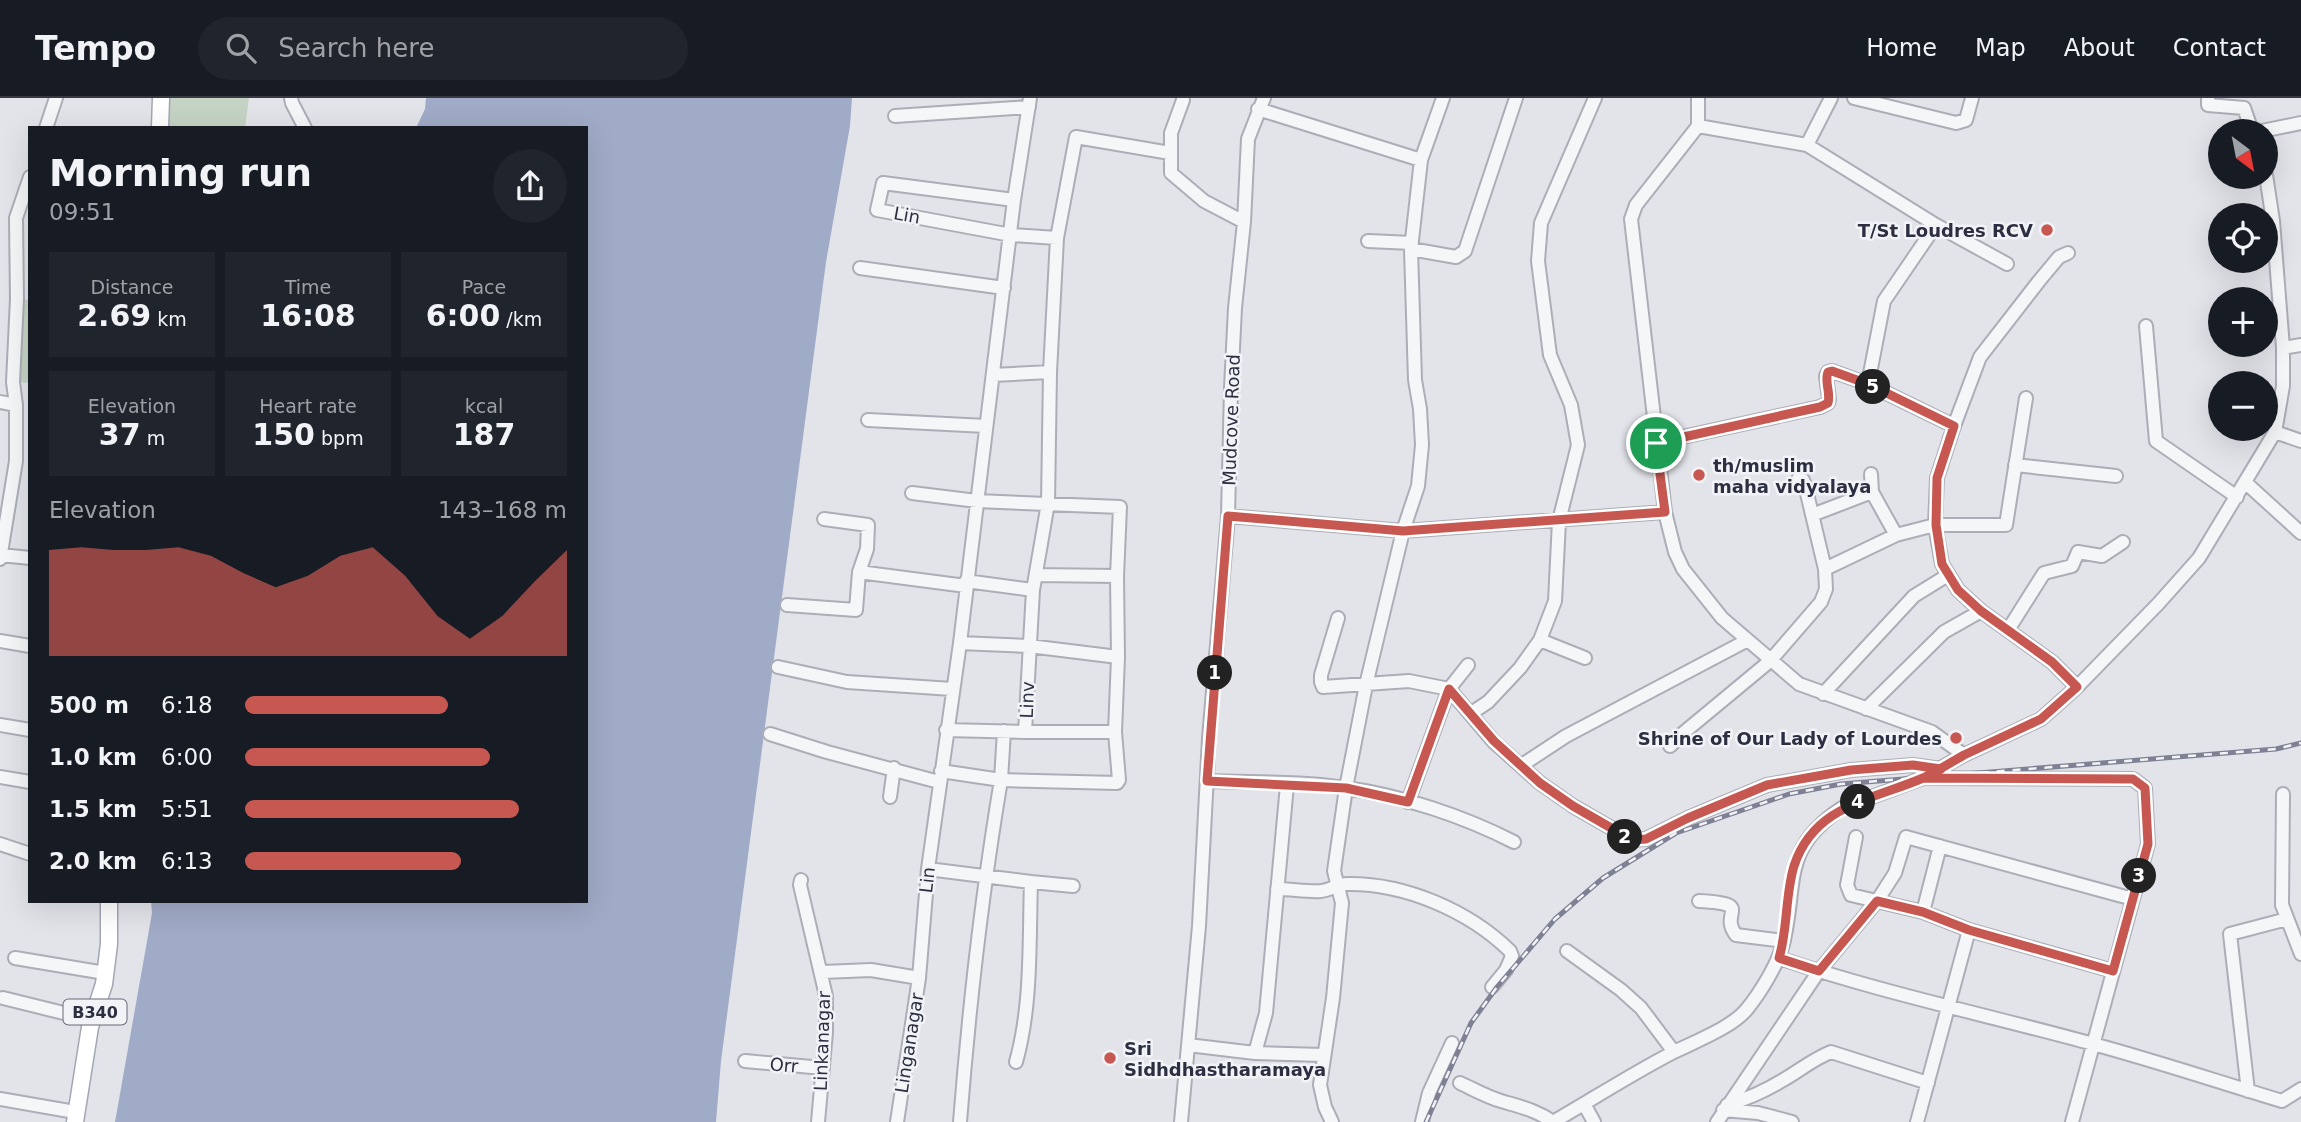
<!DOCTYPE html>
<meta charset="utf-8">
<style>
:root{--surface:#171b24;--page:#20242c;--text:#f1f3f6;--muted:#9ea1a6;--line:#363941;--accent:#c65851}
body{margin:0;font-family:"DejaVu Sans",sans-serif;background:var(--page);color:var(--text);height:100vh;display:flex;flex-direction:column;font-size:26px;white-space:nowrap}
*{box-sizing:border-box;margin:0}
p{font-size:23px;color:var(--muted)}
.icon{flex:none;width:38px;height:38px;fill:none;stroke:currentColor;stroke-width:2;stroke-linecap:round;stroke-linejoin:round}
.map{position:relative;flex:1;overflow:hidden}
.sheet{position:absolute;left:28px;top:28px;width:560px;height:777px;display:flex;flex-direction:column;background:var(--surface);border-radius:0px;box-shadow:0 7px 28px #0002}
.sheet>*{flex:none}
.needle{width:46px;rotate:148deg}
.buttons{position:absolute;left:2208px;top:21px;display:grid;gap:14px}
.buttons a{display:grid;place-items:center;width:70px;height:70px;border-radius:50%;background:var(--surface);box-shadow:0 7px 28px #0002;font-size:35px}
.pin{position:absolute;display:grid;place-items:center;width:60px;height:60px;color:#fff;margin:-30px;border:4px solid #fff;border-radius:50%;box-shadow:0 2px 7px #0007}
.km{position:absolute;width:35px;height:35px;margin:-18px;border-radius:50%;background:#222;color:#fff;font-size:19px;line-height:35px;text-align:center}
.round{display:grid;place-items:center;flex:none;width:74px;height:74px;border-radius:37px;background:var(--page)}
.headline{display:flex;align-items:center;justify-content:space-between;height:119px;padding:0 21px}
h1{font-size:38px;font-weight:800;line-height:52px}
.stats{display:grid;grid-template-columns:repeat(3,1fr);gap:10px;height:119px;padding:7px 21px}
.stats div{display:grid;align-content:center;border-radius:0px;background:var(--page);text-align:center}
.stats b{font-size:30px;font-weight:800}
.stats small{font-size:19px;font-weight:400}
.stats p{font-size:19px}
.chart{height:196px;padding:14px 21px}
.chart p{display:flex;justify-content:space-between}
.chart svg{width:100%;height:126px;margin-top:7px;fill:var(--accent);opacity:.7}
ul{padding:0 21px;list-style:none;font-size:23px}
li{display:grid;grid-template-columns:112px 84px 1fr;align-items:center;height:52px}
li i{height:18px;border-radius:9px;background:var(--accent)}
header{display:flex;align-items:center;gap:42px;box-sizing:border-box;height:98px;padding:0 35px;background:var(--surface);border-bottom:2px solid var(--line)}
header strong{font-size:33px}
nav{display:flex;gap:38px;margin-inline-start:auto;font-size:24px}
.search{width:490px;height:63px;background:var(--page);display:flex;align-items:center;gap:18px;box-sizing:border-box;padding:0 24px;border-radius:38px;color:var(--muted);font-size:26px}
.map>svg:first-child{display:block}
</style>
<header>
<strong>Tempo</strong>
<div class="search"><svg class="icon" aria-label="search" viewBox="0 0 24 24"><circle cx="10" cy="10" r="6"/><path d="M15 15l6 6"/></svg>Search here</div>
<nav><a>Home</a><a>Map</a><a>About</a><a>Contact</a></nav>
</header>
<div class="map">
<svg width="2301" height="1024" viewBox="0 0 2301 1024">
<rect width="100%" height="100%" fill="#e3e4ea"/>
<path fill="#c5d3c4" d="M169 0H249L245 30H169Z
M17 201 30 202V285L13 284Z"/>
<path fill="#a0abc7" d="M426 0H852L850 28 826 164 721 963 716 1024H115L152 815 151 803H586V30H416L425 11Z"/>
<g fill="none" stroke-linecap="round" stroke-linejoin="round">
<g stroke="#acaeb7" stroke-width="16">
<path id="minor" d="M291 0 292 5 305 30
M1698 0V28L1636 107 1631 121 1665 414 1675 454 1683 471 1722 520 1799 586 1932 634 1964 657
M1854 0 1956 25 1966 22 1972 0
M2208 0V7L2244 10 2251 30 2259 33
M1183 2 1171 35V75L1204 103 1244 124
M1258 11 1421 62
M895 18 1029 9
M1698 28 1807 47 1936 127 2007 166
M46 30 56 0
M2262 33 2301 25
M1807 47 1831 0
M1014 102 883 85 877 112 1011 137 1057 140
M1368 143 1412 145
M1411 151 1456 159 1465 153 1516 0
M860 170 1004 190
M2146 228 2156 343 2237 399
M2283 250 2301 247
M1050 274 1057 140 1076 39 1170 55
M1868 286 1884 203 1936 127
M0 304 16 307
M868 322 986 328
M2275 334 2301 343
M1655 345 1820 309 1828 305 1829 301 1826 278 1828 274 1832 273 1868 286 1954 328
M2015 367 2116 378
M1871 376 1872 394 1896 437
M2246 385 2301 435
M912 395 977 403 1120 409 1117 478 1118 559 1029 548 960 545
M1812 417 1872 394
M1228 418 1403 433 1665 414
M824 421 868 427 867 451 859 474 966 488
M1 457 30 460
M0 461 16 363V307L13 284 17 201 16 120 30 79
M1825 471 1896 437 1935 427H2006L2026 300
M1036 477 1117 478
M966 483 1033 492
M787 507 856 512 859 474
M1338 520 1321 577V584L1323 589 1409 583 1449 591 1494 644 1540 685 1573 708 1632 742 1646 741 1688 720 1767 687 1851 672 1913 667 1941 671
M2008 532 2044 475 2072 468 2078 454 2102 458 2123 444
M1540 542 1585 560
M0 543 30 548
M778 569 847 584 952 591
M2077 589 2158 506 2199 460 2275 334 2283 288V250L2273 123 2266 77
M1823 596 1914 498 1948 477
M1866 611 1944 534 1981 513
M1470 616 1488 604 1520 570 1540 542 1555 503 1559 423 1578 347 1571 307 1550 257 1538 163 1541 125 1595 0
M0 627 30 632
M946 632 1025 634 1033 492 1048 405 1050 274 993 277
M1004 633 1001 682 1117 685 1119 682 1115 634
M1025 634H1115L1118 559
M770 636 827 654 939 684
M1670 648 1682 636 1770 563 1821 504 1826 491 1825 471 1805 387 1803 382 1798 381
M1522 667 1566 638 1746 543
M941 673 1001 682C982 795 969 909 960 1024
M0 679 30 684
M1926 680 2133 681 2145 690 2148 746 2072 1024
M1207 683C1253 685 1301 683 1346 690 1403 698 1463 718 1514 744
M2283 696 2282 807 2301 856
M890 699 894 670
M1408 704 1449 591 1468 567
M1856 739 1847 787 1851 797 1923 814 1969 832 2113 873
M0 746 30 756
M928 771 1031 784C1029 844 1032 907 1016 964
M801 782 800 787 826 898V934L818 1024
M1031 784 1073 788
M1277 791C1292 791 1307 794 1321 793 1331 792 1337 786 1347 786 1405 785 1469 813 1510 853L1512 858 1506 872 1492 889
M1699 803C1756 806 1718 814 1736 837L1784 843
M1923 814 1940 748
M1567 853 1621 892 1641 910 1674 954
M15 860 105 875
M1779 860C1882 895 1988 917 2093 946 2156 963 2219 984 2282 1003L2301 991
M822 874 871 872 919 880
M3 900 92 922
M1188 947 1255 955 1323 957
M1255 955 1266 915 1287 687
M745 963 823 970
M1460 985C1473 991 1487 999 1501 1003 1521 1009 1536 1012 1553 1024
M2248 993 2230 836 2287 821
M0 1001 75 1014
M1584 1006 1594 1024
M1727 1007C1747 1001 1765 993 1783 982 1799 973 1813 961 1831 954L1928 985
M1723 1012 1758 1015 1792 1024
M897 1024 919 880 928 771 960 545 1014 102 1030 0
M1181 1024 1199 828 1209 640 1228 418 1231 290 1235 210 1244 124 1248 41 1264 0
M1332 1024 1325 1009 1320 987 1333 900 1342 805 1334 773 1346 690 1366 587 1403 433 1418 388 1422 347 1420 311 1415 282 1411 151 1421 62 1443 0
M1422 1024 1429 995 1452 945
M1553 1024C1593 1001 1633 975 1674 954 1694 944 1733 929 1747 911 1760 895 1778 866 1783 846 1798 786 1780 751 1842 710L1923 680 1964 657 2041 621 2077 589 2052 564 1981 513 1958 492 1942 466 1935 427 1937 380 1954 328 1980 259 2039 183 2059 159 2068 155
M1717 1024 1819 873 1877 803 1895 775 1906 739 2133 801
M1917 1024 1969 832"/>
</g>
<g stroke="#a3a6b5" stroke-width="19">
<path id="major" d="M160 30 161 0
M75 1024 90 929 104 886 109 846V803"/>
</g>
<use href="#minor" stroke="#f5f6f8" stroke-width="12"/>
<use href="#major" stroke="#fff" stroke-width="16"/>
<g stroke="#7d8193" stroke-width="5">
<path id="rail" d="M1426 1024 1471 925 1497 889 1555 821 1603 780 1676 735 1789 696 1841 686 2276 651 2301 645"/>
</g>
<use href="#rail" stroke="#f2f3f7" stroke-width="2.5" stroke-dasharray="8" stroke-linecap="butt"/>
</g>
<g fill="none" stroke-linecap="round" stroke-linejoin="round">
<g stroke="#fff" stroke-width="14">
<path id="route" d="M1656 345 1665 414 1403 433 1228 418 1207 683 1346 690 1408 704 1449 591 1494 643 1540 685 1573 708 1632 742 1646 741 1688 720 1767 687 1851 672 1913 667 1941 671 1923 680 2133 681 2145 690 2148 746 2113 873 1969 832 1923 814 1877 803 1819 873 1779 860C1788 830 1785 798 1794 768 1814 707 1872 702 1923 680L1926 679 1964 657 2041 621 2077 589 2052 564 1981 513 1958 492 1942 466 1936 427 1937 380 1954 328 1868 286 1832 273 1828 274C1824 283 1831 295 1828 305L1820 309 1656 345"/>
</g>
<use href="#route" stroke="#c65851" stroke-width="9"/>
</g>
<g fill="#c65851" stroke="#f2f3f7" stroke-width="2.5">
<circle cx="2047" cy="132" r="7"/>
<circle cx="1699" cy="377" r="7"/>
<circle cx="1956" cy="640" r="7"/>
<circle cx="1110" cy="960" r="7"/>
</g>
<g text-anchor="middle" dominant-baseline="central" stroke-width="5" stroke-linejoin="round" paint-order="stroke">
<rect fill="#f2f3f7" stroke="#676a78" stroke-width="2" x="63.5" y="901.5" width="63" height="25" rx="5"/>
<g font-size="16" font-weight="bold" fill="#2c2f41">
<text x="95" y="914">B340</text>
</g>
<g font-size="18" fill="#2c2f41" stroke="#f2f3f7">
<text transform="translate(907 117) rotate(10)">Lin</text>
<text transform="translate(1231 322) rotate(-88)">Mudcove Road</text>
<text transform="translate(1027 602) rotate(-88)">Linv</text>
<text transform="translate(927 782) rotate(-84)">Lin</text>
<text transform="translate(822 943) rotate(-88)">Linkanagar</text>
<text transform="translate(909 945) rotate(-81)">Linganagar</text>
<text transform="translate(784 967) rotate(5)">Orr</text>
</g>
<g font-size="18" font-weight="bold" fill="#2c2f41" stroke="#f2f3f7" text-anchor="end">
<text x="2033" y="132">T/St Loudres RCV</text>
<text x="1713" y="367" text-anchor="start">th/muslim<tspan x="1713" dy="21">maha vidyalaya</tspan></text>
<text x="1942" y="640">Shrine of Our Lady of Lourdes</text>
<text x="1124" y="950" text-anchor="start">Sri<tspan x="1124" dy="21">Sidhdhastharamaya</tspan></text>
</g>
</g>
</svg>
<div class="buttons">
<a><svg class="needle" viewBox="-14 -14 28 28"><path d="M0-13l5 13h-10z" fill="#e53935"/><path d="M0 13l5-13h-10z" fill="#9ea1a6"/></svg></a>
<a><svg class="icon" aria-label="locate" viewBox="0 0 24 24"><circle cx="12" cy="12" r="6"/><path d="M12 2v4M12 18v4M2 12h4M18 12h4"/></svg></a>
<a>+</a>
<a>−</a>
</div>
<div class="pin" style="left:1656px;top:345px;background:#1e9e55"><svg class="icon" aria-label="arrive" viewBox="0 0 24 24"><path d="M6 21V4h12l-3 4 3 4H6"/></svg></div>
<b class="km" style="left:1215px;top:575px">1</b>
<b class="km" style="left:1625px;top:739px">2</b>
<b class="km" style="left:2139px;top:778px">3</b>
<b class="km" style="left:1858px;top:704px">4</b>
<b class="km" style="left:1873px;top:289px">5</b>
<section class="sheet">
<div class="headline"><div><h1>Morning run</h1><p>09:51</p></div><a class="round"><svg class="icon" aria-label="share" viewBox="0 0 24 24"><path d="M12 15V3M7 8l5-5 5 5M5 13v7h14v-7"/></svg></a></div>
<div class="stats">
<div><p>Distance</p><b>2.69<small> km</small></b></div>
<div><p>Time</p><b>16:08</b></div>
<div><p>Pace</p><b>6:00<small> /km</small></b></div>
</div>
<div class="stats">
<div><p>Elevation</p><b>37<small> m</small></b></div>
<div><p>Heart rate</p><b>150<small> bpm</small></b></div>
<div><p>kcal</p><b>187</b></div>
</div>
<div class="chart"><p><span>Elevation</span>143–168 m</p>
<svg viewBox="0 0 160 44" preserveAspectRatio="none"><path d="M0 44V7L10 6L20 7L30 7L40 6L50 9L60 15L70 20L80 16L90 9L100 6L110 16L120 30L130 38L140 30L150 18L160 7V44z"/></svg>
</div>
<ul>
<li><b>500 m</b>6:18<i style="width:63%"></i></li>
<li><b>1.0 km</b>6:00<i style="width:76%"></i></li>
<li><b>1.5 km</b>5:51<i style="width:85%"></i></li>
<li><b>2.0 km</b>6:13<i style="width:67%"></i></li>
</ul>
</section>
</div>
